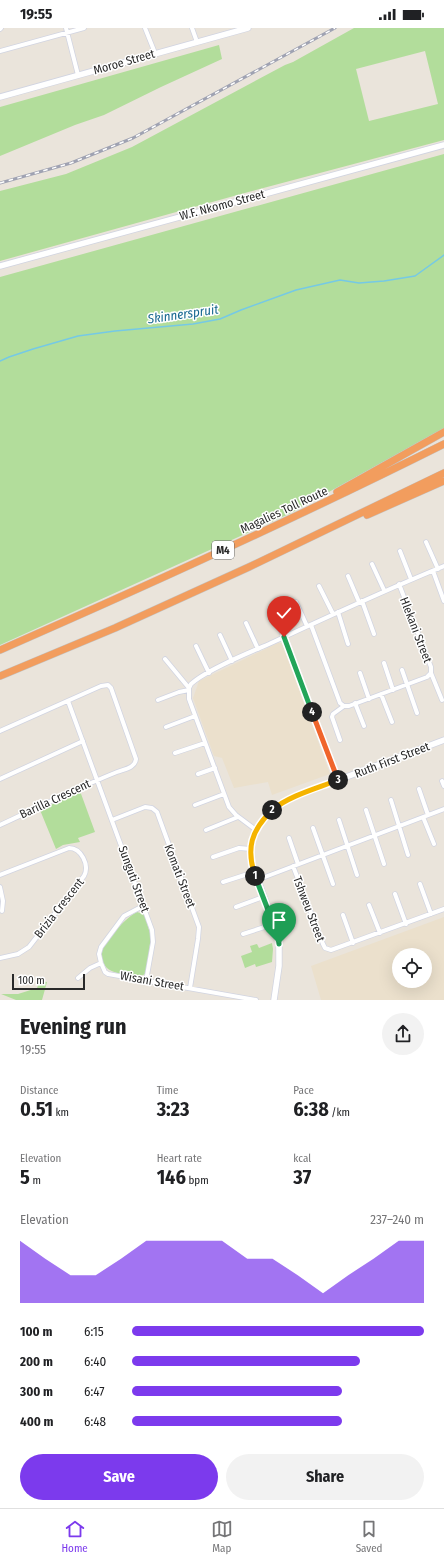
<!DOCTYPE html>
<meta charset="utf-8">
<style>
:root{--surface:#fff;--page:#f2f2f2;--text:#202124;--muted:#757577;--line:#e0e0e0;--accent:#7c3aed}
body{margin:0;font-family:"Fira Sans Condensed",sans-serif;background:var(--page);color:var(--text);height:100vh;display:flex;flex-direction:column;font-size:15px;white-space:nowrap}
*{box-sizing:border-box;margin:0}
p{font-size:13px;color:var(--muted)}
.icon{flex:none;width:22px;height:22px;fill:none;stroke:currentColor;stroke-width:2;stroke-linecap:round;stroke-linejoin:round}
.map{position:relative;height:972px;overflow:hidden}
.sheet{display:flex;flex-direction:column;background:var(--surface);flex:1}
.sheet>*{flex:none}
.buttons{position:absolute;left:392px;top:920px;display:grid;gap:8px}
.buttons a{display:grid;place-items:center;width:40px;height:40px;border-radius:50%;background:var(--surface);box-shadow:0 4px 16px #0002;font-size:20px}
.scale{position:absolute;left:12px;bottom:10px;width:73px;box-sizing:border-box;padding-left:4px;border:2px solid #292929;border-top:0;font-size:11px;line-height:14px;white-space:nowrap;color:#292929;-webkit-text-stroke:3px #fff;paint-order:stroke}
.pin{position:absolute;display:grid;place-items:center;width:34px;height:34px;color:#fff;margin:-41px -17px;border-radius:50% 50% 50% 0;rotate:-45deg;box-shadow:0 0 4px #0007}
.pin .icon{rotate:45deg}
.km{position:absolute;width:20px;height:20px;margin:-10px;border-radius:50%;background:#222;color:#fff;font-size:11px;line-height:20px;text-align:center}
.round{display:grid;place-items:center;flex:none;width:42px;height:42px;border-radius:21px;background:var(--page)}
.headline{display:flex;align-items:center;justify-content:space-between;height:68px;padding:0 20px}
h1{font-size:22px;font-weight:700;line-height:30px}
.metrics{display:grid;grid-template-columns:repeat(3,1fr);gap:6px;height:68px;padding:4px 20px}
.metrics div{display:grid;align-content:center}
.metrics b{font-size:20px;font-weight:700}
.metrics small{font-size:11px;font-weight:400}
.metrics p{font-size:11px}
.chart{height:112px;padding:8px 20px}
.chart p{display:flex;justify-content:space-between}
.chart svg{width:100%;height:72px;margin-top:4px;fill:var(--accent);opacity:.7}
.cta{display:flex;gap:8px;margin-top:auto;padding:8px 20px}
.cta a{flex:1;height:46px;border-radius:24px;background:var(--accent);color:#fff;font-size:16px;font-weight:700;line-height:46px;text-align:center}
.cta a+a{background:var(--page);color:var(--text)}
ul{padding:0 20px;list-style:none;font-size:13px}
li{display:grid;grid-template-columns:64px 48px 1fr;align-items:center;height:30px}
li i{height:10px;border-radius:5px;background:var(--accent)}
.status{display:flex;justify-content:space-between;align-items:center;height:28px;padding:0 20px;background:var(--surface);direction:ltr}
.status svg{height:11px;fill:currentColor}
.dock{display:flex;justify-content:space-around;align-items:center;height:56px;border-top:1px solid var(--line);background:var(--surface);font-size:11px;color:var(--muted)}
.dock a{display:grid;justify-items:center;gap:2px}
.dock .current{color:var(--accent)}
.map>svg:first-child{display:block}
</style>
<div class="status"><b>19:55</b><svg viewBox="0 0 49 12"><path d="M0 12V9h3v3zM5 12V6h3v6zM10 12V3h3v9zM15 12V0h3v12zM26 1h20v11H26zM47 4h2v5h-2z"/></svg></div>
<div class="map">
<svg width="444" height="972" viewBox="0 0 444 972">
<rect width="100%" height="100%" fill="#eae4db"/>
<path fill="#ebe0cc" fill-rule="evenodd" d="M278 615H282L330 746 272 767 268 754 234 760 222 730 214 728 193 670 199 653Z
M444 889V972H321L311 938ZM399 927H425V953H399Z"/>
<path fill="#b2dd9b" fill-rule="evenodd" d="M354 0H444V112L241 166 0 233V163L66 146 132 119 285 37 293 34ZM425 23 438 76 369 93 356 41Z
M219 17 222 31 161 59 104 87 75 97 0 128V79Z
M444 126V400L291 485 0 617V249Z
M80 763 95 804 78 810 80 814 63 817 56 821 40 782Z
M137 884 143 886 145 888 151 909 146 945C140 952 113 946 107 940 103 936 102 931 101 925 103 915 127 888 137 884Z
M272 915 273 921 272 934 256 939 255 936 245 940 241 928 252 924 250 918 257 916 259 920Z
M40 953 47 954 42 972H16L1 966H18L37 960Z"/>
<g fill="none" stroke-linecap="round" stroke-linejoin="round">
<path stroke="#75c9e5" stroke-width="1.5" d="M0 333 9 329 33 321 78 308 115 303 193 296 220 291 241 282 296 262 340 252 359 255 384 253 415 248 444 227"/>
<g stroke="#d1d4e1" stroke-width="5.5">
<path id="street" d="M66 0 78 47
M145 0 155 25
M192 0 197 14
M0 1 1 0
M0 23 84 0
M426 514 438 541
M400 523 411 551
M372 536 384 562
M433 543 444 573
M348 548 359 574
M319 558 333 586
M362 573 374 606
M296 574 307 598
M271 582 284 609 338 752
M338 584 348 616
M246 595 258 621
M311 597 340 675 344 678H349L427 649 431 645V639L399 556
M220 607 232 633
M196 618 209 645
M165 631 189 660
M384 635 393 662
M402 642 417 685
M360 645 369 671
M431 645 442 672
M381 666 392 694
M158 672 179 664 189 662
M68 673 152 902 153 914 146 953
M355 675 364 698
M166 699 195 688
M0 703 101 658 108 657 111 660 136 731C135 740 125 741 117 744 77 760 39 779 0 797
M340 712 332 689 333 686 344 678
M175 725 205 715
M198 746 215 740
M0 751 83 713
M442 753 444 758
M419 761 428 787
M391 772 408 827
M195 777 224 766
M366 782 384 836
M423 789 434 816
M112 792 145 779 152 780 157 784 199 899 198 911 190 960
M339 792 357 847
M313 800 333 856
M206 802 238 789
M256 802 236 787 229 779 189 671V660L191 656C206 642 248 625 269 616 327 589 385 562 444 538
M289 810 298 836
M213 829 239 820 251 821
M293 838 323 916 325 920 331 922 444 881
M0 847 69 820C81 820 90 837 84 848L29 919 18 926 0 930
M257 852 444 781
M223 854 254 844
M420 856 431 886
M0 859 3 873 2 883
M395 866 406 896
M369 877 380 905
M143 878 124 888 101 919 99 926 101 935 105 944 108 946 256 972
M236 879 263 869
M343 887 353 915
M243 906 274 896
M78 950 90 940 101 935"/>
</g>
<g stroke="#d1d4e1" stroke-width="7">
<path id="secondary" d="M0 69 248 0
M0 238 444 117
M274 972 279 938V916L278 907 251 833C247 802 270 780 296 768L444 712"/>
</g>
<g stroke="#c3c3c3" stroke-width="8">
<path id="highway" d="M337 464 444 404
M367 487 444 453
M0 622C149 557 298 489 444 416
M0 648 115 600 249 539 444 445"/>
</g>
<use href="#street" stroke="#fff" stroke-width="4"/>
<use href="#secondary" stroke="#fff" stroke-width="5.5"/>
<use href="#highway" stroke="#f29d5e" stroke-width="7"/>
<g stroke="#9fa2b2" stroke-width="3">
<path id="rail" d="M0 155 71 135 133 110 335 0"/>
</g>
<use href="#rail" stroke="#fff" stroke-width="1.5" stroke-dasharray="4.5" stroke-linecap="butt"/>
</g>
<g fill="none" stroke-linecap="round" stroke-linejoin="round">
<g stroke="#fff" stroke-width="8">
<path id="split-1" d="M255 848 278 908 279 916"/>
</g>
<g stroke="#fff" stroke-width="8">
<path id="split-2" d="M255 848C246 820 251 803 272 782"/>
</g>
<g stroke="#fff" stroke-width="8">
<path id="split-3" d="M272 782C291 767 315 761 338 752"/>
</g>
<g stroke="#fff" stroke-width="8">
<path id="split-4" d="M312 684 338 752"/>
</g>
<g stroke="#fff" stroke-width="8">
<path id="split-5" d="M284 609 312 684"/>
</g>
<use href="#split-1" stroke="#22a559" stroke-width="5"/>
<use href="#split-2" stroke="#f5b400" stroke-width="5"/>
<use href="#split-3" stroke="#f5b400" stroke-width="5"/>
<use href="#split-4" stroke="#f0652b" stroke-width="5"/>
<use href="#split-5" stroke="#22a559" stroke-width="5"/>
</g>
<g text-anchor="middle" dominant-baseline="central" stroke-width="3" stroke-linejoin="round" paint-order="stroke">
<rect fill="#fff" stroke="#696969" stroke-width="1" x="212" y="513" width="22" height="18" rx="3"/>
<g font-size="11" font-weight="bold" fill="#292929">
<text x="223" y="522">M4</text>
</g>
<g font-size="12" fill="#292929" stroke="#fff">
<text transform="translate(124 34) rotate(-16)">Moroe Street</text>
<text transform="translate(222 177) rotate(-15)">W.F. Nkomo Street</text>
<text transform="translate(284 482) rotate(-25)">Magalies Toll Route</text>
<text transform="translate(416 602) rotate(69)">Hlekani Street</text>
<text transform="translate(392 732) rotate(-21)">Ruth First Street</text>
<text transform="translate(55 771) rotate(-25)">Barilla Crescent</text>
<text transform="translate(180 848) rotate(69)">Komati Street</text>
<text transform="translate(134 851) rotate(70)">Sunguti Street</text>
<text transform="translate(59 880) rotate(-52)">Brizia Crescent</text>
<text transform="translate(309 881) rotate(69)">Tshweu Street</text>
<text transform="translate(152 953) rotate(10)">Wisani Street</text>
</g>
<g font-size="13" font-style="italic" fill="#16678f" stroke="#fff">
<text transform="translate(183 286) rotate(-8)">Skinnerspruit</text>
</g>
</g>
</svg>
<div class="buttons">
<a><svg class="icon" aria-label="locate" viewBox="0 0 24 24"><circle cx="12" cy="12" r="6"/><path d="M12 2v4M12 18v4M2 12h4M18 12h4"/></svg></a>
</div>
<div class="scale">100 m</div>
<div class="pin" style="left:279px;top:916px;background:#1e9e55"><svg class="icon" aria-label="arrive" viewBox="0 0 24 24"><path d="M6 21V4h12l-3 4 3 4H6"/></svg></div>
<div class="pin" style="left:284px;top:609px;background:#d93025"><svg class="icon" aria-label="check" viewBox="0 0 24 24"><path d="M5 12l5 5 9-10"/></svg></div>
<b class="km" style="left:255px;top:848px">1</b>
<b class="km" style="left:272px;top:782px">2</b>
<b class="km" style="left:338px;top:752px">3</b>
<b class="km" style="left:312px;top:684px">4</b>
</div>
<section class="sheet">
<div class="headline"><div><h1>Evening run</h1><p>19:55</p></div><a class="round"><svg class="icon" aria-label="share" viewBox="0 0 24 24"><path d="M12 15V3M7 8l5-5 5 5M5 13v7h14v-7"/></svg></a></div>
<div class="metrics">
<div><p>Distance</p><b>0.51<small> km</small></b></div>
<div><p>Time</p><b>3:23</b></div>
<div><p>Pace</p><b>6:38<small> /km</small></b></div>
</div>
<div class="metrics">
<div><p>Elevation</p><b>5<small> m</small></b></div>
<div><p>Heart rate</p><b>146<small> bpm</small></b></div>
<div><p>kcal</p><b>37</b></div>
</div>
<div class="chart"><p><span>Elevation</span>237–240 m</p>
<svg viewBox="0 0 160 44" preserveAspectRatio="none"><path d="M0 44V6L10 17L20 27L30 27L40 17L50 6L60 6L70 6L80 6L90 17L100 17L110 27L120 38L130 27L140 17L150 6L160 6V44z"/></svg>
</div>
<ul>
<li><b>100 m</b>6:15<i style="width:100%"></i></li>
<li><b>200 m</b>6:40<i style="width:78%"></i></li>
<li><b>300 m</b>6:47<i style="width:72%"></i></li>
<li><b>400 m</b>6:48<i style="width:72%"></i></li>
</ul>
<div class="cta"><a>Save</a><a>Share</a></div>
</section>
<nav class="dock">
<a class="current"><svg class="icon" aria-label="home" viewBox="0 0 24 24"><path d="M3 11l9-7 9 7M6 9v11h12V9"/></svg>Home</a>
<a><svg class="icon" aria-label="map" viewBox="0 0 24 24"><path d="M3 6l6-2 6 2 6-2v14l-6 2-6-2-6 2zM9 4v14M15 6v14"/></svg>Map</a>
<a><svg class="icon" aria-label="saved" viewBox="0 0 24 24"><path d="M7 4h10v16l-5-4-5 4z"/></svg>Saved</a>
</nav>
